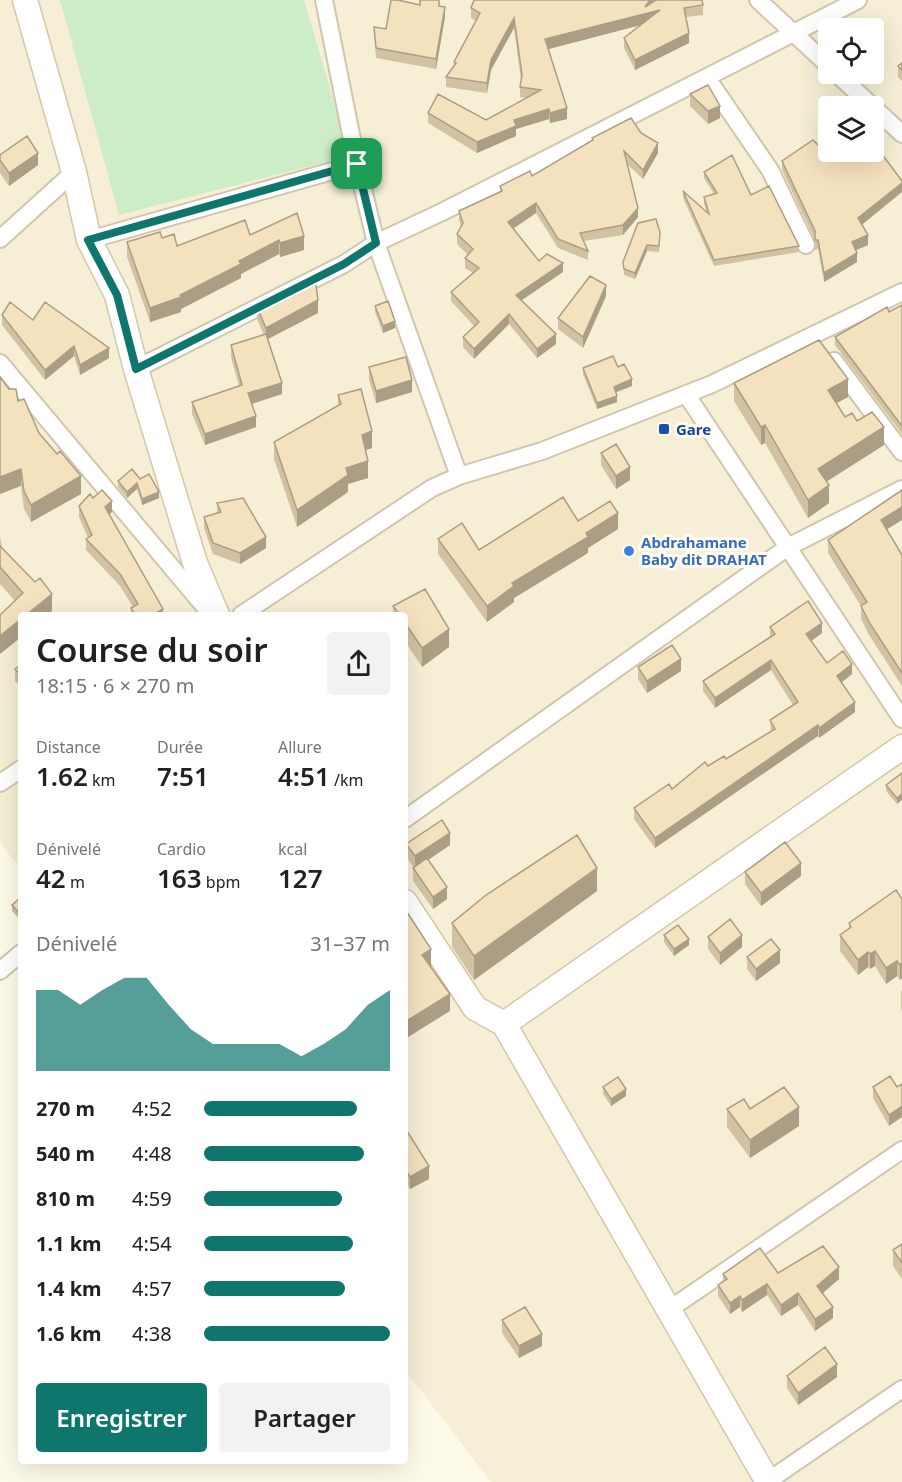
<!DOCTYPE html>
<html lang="fr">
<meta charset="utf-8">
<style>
:root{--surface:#fff;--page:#f2f2f2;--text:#202124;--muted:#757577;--accent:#0f766e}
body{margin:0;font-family:"Noto Sans",sans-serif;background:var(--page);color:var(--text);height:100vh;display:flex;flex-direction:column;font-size:22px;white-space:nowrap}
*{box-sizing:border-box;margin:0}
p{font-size:20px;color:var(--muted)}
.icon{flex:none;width:33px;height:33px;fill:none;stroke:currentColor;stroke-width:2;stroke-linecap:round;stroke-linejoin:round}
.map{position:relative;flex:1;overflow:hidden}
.sheet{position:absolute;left:18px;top:612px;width:390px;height:852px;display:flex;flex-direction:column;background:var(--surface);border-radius:6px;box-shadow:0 6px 24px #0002}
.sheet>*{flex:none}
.controls{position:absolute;left:818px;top:18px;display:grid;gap:12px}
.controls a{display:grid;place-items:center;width:66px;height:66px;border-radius:6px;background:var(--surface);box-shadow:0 6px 24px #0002;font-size:30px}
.pin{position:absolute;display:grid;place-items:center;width:51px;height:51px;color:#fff;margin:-26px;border-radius:12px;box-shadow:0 3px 9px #0006}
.round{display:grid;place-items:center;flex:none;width:63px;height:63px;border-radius:6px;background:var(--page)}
.overview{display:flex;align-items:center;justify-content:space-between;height:102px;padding:0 18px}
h1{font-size:33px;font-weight:600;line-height:45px}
.metrics{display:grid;grid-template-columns:repeat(3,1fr);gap:9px;height:102px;padding:6px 18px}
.metrics div{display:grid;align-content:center}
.metrics b{font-size:26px;font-weight:600}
.metrics small{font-size:16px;font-weight:400}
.metrics p{font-size:16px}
.chart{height:168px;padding:12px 18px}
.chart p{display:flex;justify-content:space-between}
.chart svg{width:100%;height:108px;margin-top:6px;fill:var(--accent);opacity:.7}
.button{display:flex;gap:12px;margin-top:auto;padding:12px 18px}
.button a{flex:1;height:69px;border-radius:6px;background:var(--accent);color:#fff;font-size:24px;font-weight:600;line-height:69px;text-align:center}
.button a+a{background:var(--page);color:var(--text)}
ul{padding:0 18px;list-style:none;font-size:20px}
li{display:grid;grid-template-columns:96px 72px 1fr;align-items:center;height:45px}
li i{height:15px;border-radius:8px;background:var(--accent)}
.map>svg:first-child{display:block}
</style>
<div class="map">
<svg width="902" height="1482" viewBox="0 0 902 1482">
<rect width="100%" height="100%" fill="#fdfae8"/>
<path fill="#f6efd6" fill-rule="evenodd" d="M0 0H902V1482H491L405 1370V615H21V870L0 842ZM828 28H873V74H828ZM828 106H873V152H828Z"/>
<path fill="#ccedc5" d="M60 0H304L350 156 119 215Z"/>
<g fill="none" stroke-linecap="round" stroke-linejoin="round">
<g stroke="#d1c6ad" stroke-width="20">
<path id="street" d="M324 0 357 164 376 243 459 476
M758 0 828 65
M837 74 872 106
M707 78 770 170 806 245
M873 107 902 134
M0 239 74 172
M89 240 357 164
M834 361 902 452
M0 363 210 613
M136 369 344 264 376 243 442 212 858 0
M686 394 902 719
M241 615 432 488 459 476 542 451 712 384 902 292
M0 783 21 769
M405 819 788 547 902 489
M0 971 21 953
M667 1311 902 1150
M768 1481 902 1389"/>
</g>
<g stroke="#d4c7aa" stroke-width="27">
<path id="secondary" d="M25 0 74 172 89 240 117 295 136 369 195 563 217 615
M405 902 475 1008 504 1024 768 1482
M504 1024 902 747"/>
</g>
<use href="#street" stroke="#fff" stroke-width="16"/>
<use href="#secondary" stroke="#fff" stroke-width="24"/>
</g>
<path fill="#d2c2a3" d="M420 5 440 6 445 17 436 69 376 58 374 27 386 29Z
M703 5V15L686 17 689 43 635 70 624 48V38L641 25 548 49 567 119 550 123 549 119 516 129V136L477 153 428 123V113L486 120 526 98 520 97V87L521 80 514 28 491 70 487 93 446 87V77L454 66V62L476 21 471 18V8Z
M902 63V81L898 77V66Z
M690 94 720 118 708 124 690 106Z
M641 133 658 153 643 179 627 164 638 217 623 235 584 241 588 251V260L558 248 536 213 513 229 539 261 563 272 522 300 556 344 537 358 509 324 474 359 463 347V337L474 326 451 301V292L473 273 465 268V258L468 255 457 244V234L461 227 459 220V211L500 192V186L532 176 592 141V138Z
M0 155 38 165 9 186 0 173Z
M782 161 862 225 868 245 856 250 857 262 824 282 818 249 815 250V240L782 170Z
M704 172 751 195 799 246V252L714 266 683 198V191L707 212 704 204V197L714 194 704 178Z
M297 213 304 250 280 257 279 254 241 274V278L181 309V312L150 322 127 257V242L162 238 177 246 250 235Z
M660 232 659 252 647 251 635 279 624 275 623 262Z
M606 296 583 348 558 329V318Z
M902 305V434L835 345V337Z
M375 306 395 328 383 333 375 312Z
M257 307 318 313 268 339 282 394 252 404 256 427 205 445 192 414V402L239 386 231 357V345L264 335 257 319Z
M2 315 33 320 109 358 80 375 74 356 45 380 2 325Z
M369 367 412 392 376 403 369 380Z
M618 367 632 386 616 392 617 402 597 409 583 374V368Z
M0 378 18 401 39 433 81 494 31 522 24 509 21 486Z
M734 383 848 397 836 403 845 417 857 421 884 445 827 481 829 503 808 518 765 443 761 445 734 401Z
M338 395 372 448 366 450 368 478 348 484V492L297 527 274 459V442L338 406Z
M601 453 630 480 616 489 601 465Z
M140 479 159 498 142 505 137 489 127 498 118 487V481Z
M217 503 266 548 240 564 213 554 204 528V517L217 513Z
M79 506 112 512 109 514 163 615H131V608L133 607 120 586 86 550V539L88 538 79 517Z
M578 521 618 529 588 548V553L514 598V602L487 622 438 554V539L479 550Z
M887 529 902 555V686L869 635 861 619V606L828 553V540Z
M0 537 2 547 52 611 21 615V637L0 654 15 601 0 584Z
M393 606 449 647 422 667 405 641V615H393Z
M770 627 822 633 811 641 827 663 852 674 842 682 855 712 819 738 818 736 655 848 634 819V808L672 789 708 766 726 759 771 732 770 720 793 705 771 670 715 708 703 691V681L770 637Z
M21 665V688L15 681V669Z
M638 667 681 671 647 693 638 679Z
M902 773 897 804 886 791V785Z
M406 844 450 845 428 860 447 899 433 909 413 881V868H414L406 856Z
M745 872 801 876 761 906 745 884Z
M597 891 474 980 452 947V923Z
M21 897V921L12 911V905Z
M902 899V978L900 980 897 976 886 984 875 966 870 969 868 967 858 975 840 951V935L849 929V923Z
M664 935 689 945 674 956 664 942Z
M708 937 742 947 720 965 708 949Z
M747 957 780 963 756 981 747 969Z
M902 990V1011L901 1009V991Z
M890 1076 889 1126 873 1098V1087Z
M603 1087 626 1096 611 1106 603 1094Z
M727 1109H750L799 1126 750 1158 727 1127Z
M405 1128 429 1179 410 1189 405 1181Z
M902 1244V1279L893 1266V1250Z
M778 1273 839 1279 823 1293 833 1318 815 1331 798 1305 781 1316 767 1295 742 1312 740 1307 730 1314 718 1296V1285L723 1282V1274Z
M502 1320 542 1346 519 1358 502 1333Z
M787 1376 837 1377 798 1405 787 1388Z"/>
<path fill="#ab9e85" d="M650 0H657L660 10V20L545 50V39L645 7Z
M445 7V17L436 69V59Z
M514 18V28L491 70 487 93V83L491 60Z
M689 33V43L635 70V60Z
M720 106V118L708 124V111Z
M567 108V119L550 123V113Z
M549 109V119L516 129V136L477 153V142L514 120Z
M658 143V153L643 179V170Z
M38 153V165L9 186V173Z
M902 183V192L858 228V218Z
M536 203V213L508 232V222Z
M638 208V217L623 235V225Z
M868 235V245L852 252V242Z
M304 236V250L280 257V243Z
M279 240V254L241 274V278L181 309V312L150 322V308L180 295 239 261Z
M647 245V251L635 279V273Z
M857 253V262L824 282V273Z
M563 263V272L516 304V295Z
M606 285V296L583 348V337Z
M318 300V313L266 340V328Z
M509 314V324L474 359V349Z
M395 321V328L383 333V326Z
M556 334V344L537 358V349Z
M74 346V356L45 380V370Z
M109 348V358L80 375V365Z
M632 379V386L614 393V387Z
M848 379V397L828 408V390Z
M412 380V392L376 403V391Z
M282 383V394L248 405V393Z
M617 396V402L597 409V403Z
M256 416V427L205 445V434Z
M765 425V443L761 445V427Z
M884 427V445L818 487V469Z
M372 431V448L362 451V435Z
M368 461V478L348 484V492L297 527V510L346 468Z
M630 467V480L616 489V476Z
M21 469V486L0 494V477Z
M81 476V494L31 522V505Z
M137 483V489L127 498V492Z
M829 485V503L808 518V500Z
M159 492V498L142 505V499Z
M112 501V512L105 518V507Z
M902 507V520L881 533V520Z
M618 513V529L588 548V553L514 598V602L487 622V606L512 583Z
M266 537V548L240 564V553Z
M52 594V611L47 615H26Z
M163 609V615H153Z
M21 619V637L0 654V636Z
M822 623V633L806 645V634Z
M449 629V647L422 667V648Z
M681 659V671L647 693V681Z
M771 660V670L715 708V698Z
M852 664V674L837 686V676Z
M855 702V712L819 738V728Z
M818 725V736L655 848V838Z
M902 794V800L897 804V798Z
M450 833V845L415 869V856Z
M801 863V876L761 906V893Z
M597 868V891L474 980V956Z
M447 887V899L433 909V897Z
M742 935V947L720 965V953Z
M689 939V945L674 956V949Z
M431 949V967L422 955Z
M780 950V963L756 981V969Z
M875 951V966L870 969V954Z
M868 952V967L858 975V960Z
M897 961V976L886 984V968Z
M902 963V978L900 980V965Z
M450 994V1011L405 1039V1022Z
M626 1089V1096L611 1106V1099Z
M902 1106V1117L889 1126V1115Z
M799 1107V1126L750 1158V1140Z
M429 1166V1179L410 1189V1177Z
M839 1267V1279L817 1298V1286Z
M767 1284V1295L742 1312V1300Z
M798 1293V1305L781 1316V1305Z
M740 1296V1307L730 1314V1303Z
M833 1307V1318L815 1331V1319Z
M542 1334V1346L519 1358V1346Z
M837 1364V1377L798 1405V1393Z"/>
<path fill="#f4e1be" stroke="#ab9e85" stroke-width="1.5" d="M391 0H398L420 5V0H439V6L445 7 436 59 376 48 374 27 386 29Z
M474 0H650L645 7 656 0H702L703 5 684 8 689 33 635 60 624 38 660 10 545 39 567 108 550 113 549 109 514 120 516 126 477 142 428 113 438 94 486 120 541 90 520 87 522 75 514 18 491 60 487 83 446 77 456 63 454 62 480 13 471 8Z
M902 63V70L898 66Z
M708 85 720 106 708 111 690 94Z
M631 118 641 133 658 143 643 170 624 151 638 208 623 225 580 233 588 251 558 239 536 203 508 222 539 261 547 254 563 263 516 295 556 334 537 349 509 314 474 349 463 337 479 322 451 292 479 268 465 258 473 249 457 234 463 223 459 211 502 191 500 186 530 171 532 176 593 140 592 138Z
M828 126V152H873V142L902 181V183L858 218 868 235 852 242 857 253 824 273 818 240H815V231L782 161 813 140 819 146Z
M27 136 38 153 9 173 0 160V155Z
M732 155 751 195 769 186 799 246 714 260 683 191 709 214 704 197 717 193 704 172Z
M297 213 304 236 280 243 279 240 239 261 241 264 180 295 181 297 150 308 127 242 160 232 162 238 174 234 177 246 245 220 250 235Z
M656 219 660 232 659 246 647 245 635 273 624 269 623 262 638 223Z
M590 276 606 285 583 337 558 318Z
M315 278 318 300 266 328 257 307Z
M388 301 395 321 383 326 375 306Z
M10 302 33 320 45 302 109 348 80 365 74 346 45 370 2 315Z
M902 305V426L835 337 887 307 889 312Z
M266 334 282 383 248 393 256 416 205 434 192 402 242 385 231 345Z
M819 340 848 379 828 390 845 417 852 413 857 421 872 412 884 427 818 469 829 485 808 500 765 425 761 427 734 383Z
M613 356 618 367 624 364 632 379 614 387 617 396 597 403 583 368Z
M406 357 412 380 376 391 369 367Z
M0 377 9 389H16L18 401 24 399 39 433 57 454 60 451 81 476 31 505 24 491 21 469 0 477Z
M361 389 372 431 362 435 368 461 346 468 348 475 297 510 274 442 341 404 338 395Z
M616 444 630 467 616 476 601 453Z
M132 469 140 479 149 474 159 492 142 499 137 483 127 492 118 481Z
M102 490 112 501 105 507 163 609 153 615H135L131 608 138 604 120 574 86 539 92 535 79 506 90 494 93 498Z
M902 490V507L881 520 902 555V673L869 622 861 606 867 602 828 540Z
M563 497 578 521 610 501 618 513 586 533 588 537 512 583 514 586 487 606 438 539 462 523 479 550Z
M243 498 266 537 240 553 213 543 204 517 221 512 217 503Z
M0 546 35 582 40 578 52 594 26 615H21V619L0 636V615L23 593 0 567Z
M425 589 449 629 422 648 405 623V615H400L393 606Z
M808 601 822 623 806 634 827 663 843 651 852 664 837 676 855 702 819 728 818 725 655 838 634 808 669 784 672 789 705 762 708 766 724 756 726 759 775 729 770 720 798 702 771 660 715 698 703 681 775 634 770 627Z
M672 645 681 659 647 681 638 667Z
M21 665V676L15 669Z
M902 773V794L897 798 886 785Z
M442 820 450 833 415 856 406 844Z
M577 835 597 868 474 956 452 923 486 895Z
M785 842 801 863 761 893 745 872Z
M427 858 447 887 433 897 413 868Z
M896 890 902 899V963L900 965 897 961 886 968 875 951 870 954 868 952 858 960 840 935 851 927 849 923Z
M21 897V915L12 905Z
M405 909 431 949 422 955 450 994 405 1022Z
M730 919 742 935 720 953 708 937Z
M678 925 689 939 674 949 664 935Z
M771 939 780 950 756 969 747 957Z
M890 1076 897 1087 902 1084V1106L889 1115 873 1087Z
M618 1077 626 1089 611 1099 603 1087Z
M784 1087 799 1107 750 1140 727 1109 744 1099 750 1109Z
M405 1128 429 1166 410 1177 405 1169Z
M902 1244V1263L893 1250Z
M823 1246 839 1267 817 1286 833 1307 815 1319 798 1293 781 1305 767 1284 742 1300 740 1296 730 1303 718 1285 727 1279 723 1274 760 1248 778 1273Z
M525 1307 542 1334 519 1346 502 1320Z
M825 1347 837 1364 798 1393 787 1376Z"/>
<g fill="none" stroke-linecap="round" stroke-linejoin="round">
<g stroke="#fff" stroke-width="12">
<path id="route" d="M357 164 376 243 344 264 136 369 117 295 88 240Z"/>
</g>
<use href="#route" stroke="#0f766e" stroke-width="8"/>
</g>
<rect fill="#1a4fb4" stroke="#fffdf0" stroke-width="2" x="658" y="423" width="12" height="12" rx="3"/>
<circle fill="#3f7fe0" stroke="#fffdf0" stroke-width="2" cx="629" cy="551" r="6"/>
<g text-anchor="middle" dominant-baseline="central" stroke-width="6" stroke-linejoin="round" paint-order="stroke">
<g font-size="15" font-weight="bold" fill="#164399" stroke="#fffdf0" text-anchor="start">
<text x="676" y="429">Gare</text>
</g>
<g font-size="15" font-weight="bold" fill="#366cbe" stroke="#fffdf0" text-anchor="start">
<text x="641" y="542">Abdrahamane<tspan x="641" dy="17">Baby dit DRAHAT</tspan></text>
</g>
</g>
</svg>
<div class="controls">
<a><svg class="icon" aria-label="locate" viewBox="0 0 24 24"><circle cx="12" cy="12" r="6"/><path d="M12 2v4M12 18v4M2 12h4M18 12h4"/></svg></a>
<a><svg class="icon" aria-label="layers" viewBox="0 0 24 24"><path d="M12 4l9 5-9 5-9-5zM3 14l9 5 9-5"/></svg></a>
</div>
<div class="pin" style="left:357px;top:164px;background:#1e9e55"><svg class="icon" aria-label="arrive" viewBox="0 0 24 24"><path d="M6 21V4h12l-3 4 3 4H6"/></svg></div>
<section class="sheet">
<div class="overview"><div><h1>Course du soir</h1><p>18:15 · 6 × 270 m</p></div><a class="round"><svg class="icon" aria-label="share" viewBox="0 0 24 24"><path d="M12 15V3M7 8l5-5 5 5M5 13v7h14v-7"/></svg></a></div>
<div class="metrics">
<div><p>Distance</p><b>1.62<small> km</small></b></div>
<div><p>Durée</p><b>7:51</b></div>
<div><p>Allure</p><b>4:51<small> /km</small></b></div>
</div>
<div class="metrics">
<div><p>Dénivelé</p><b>42<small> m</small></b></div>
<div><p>Cardio</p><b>163<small> bpm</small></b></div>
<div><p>kcal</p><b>127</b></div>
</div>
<div class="chart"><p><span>Dénivelé</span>31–37 m</p>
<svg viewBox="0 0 160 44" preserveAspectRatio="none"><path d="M0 44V11L10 11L20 17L30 11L40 6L50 6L60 17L70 27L80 33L90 33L100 33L110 33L120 38L130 33L140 27L150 17L160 11V44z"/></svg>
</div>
<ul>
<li><b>270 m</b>4:52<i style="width:82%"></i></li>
<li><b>540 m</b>4:48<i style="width:86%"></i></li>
<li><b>810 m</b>4:59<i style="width:74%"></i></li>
<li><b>1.1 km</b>4:54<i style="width:80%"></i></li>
<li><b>1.4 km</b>4:57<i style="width:76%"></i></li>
<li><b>1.6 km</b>4:38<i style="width:100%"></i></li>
</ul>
<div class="button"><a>Enregistrer</a><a>Partager</a></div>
</section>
</div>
